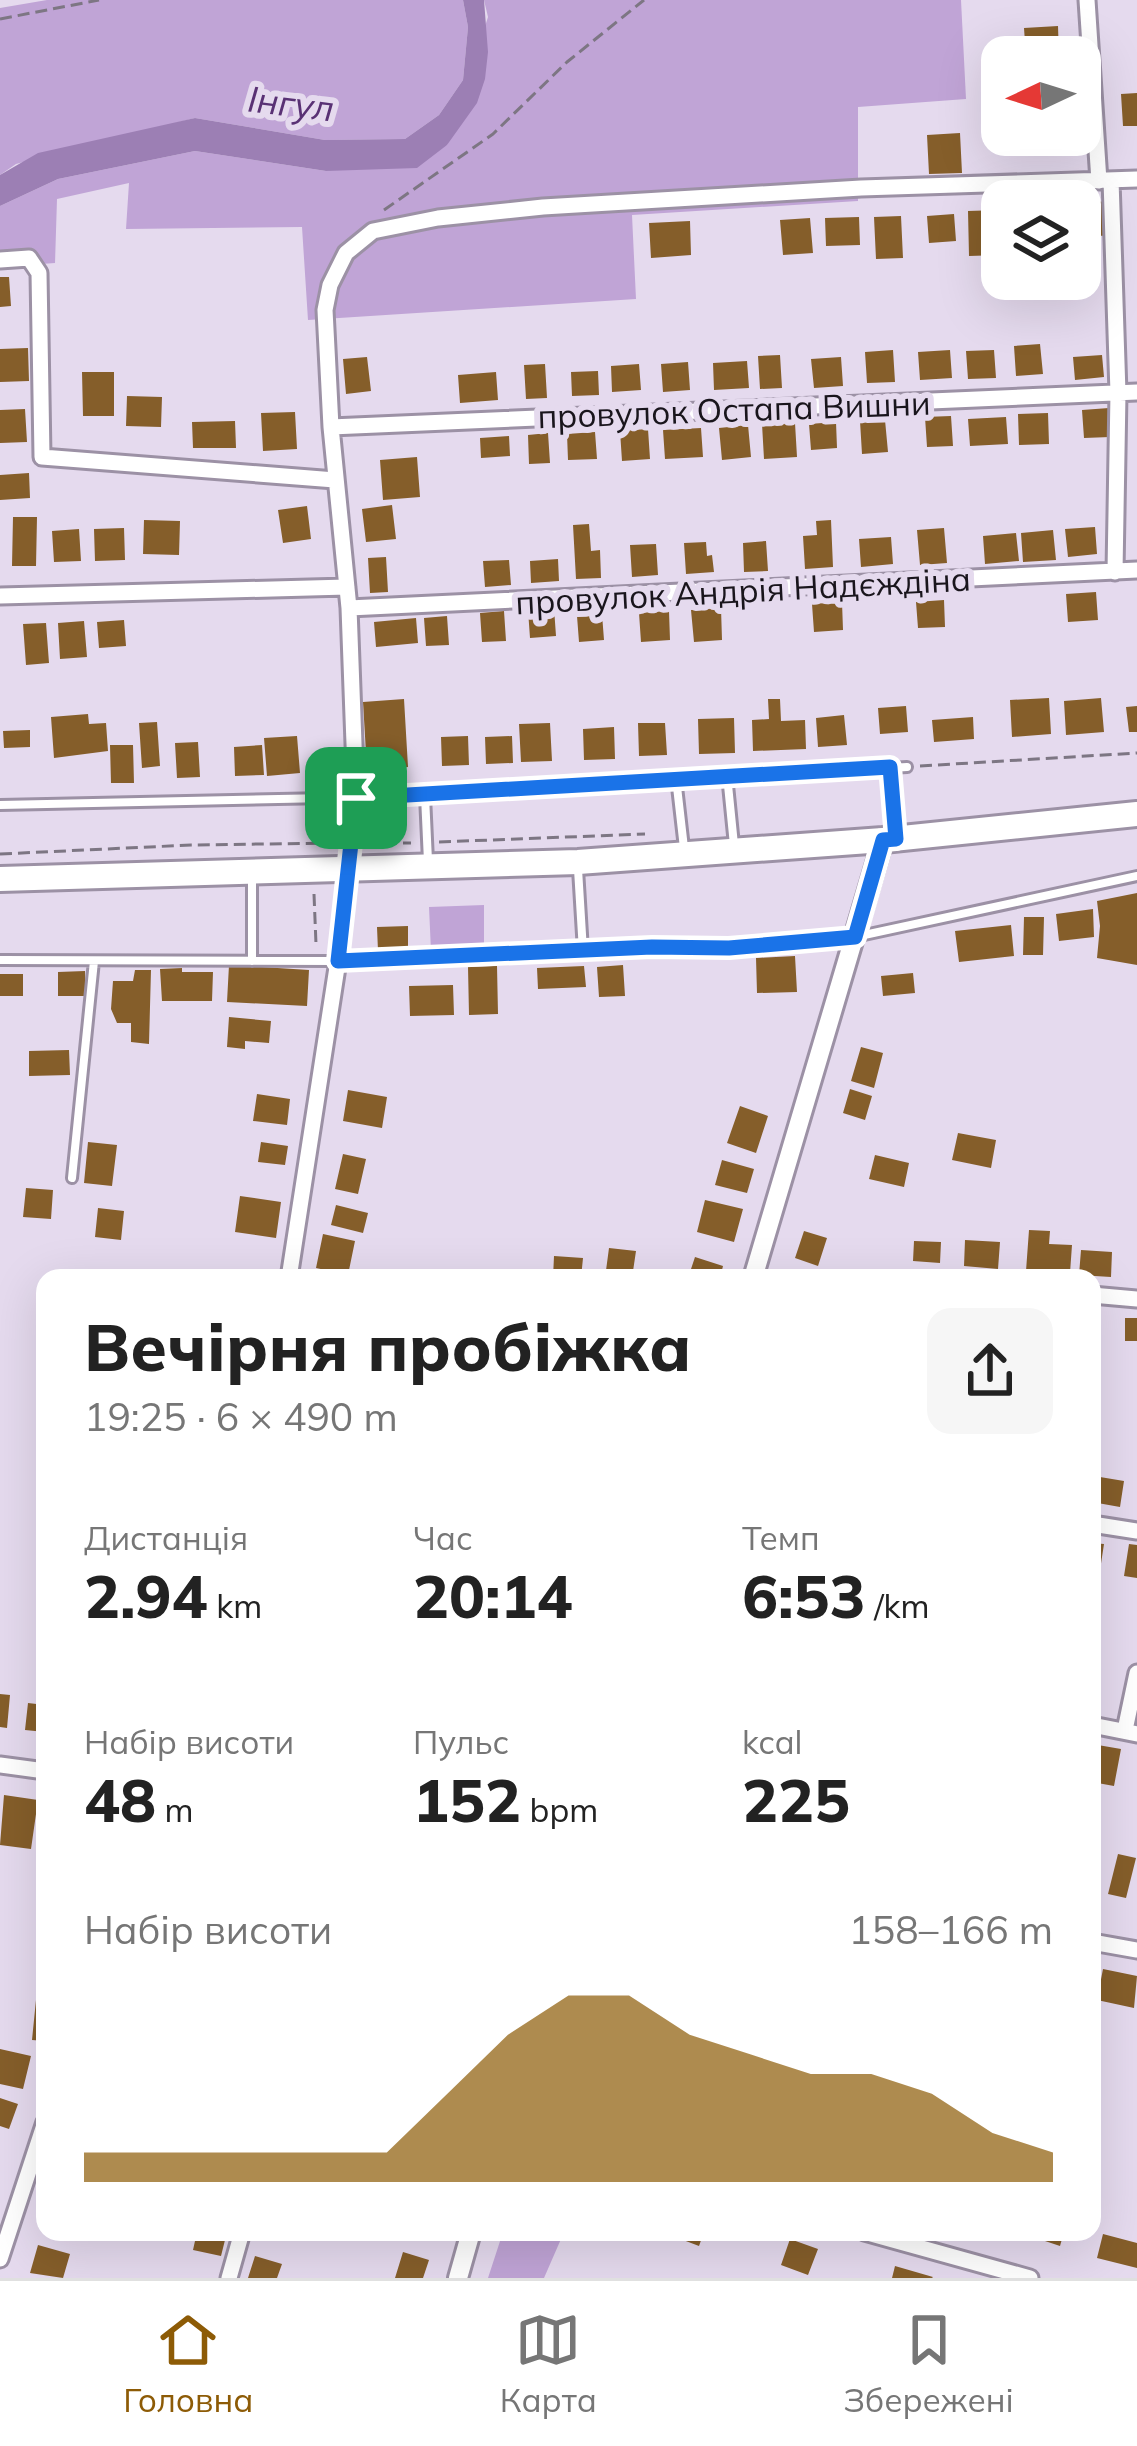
<!DOCTYPE html>
<html lang="uk">
<meta charset="utf-8">
<style>
:root{--surface:#fff;--page:#f6f6f6;--text:#222;--muted:#767676;--line:#e0e0e0;--accent:#8d5b06}
body{margin:0;font-family:Mulish,sans-serif;background:var(--page);color:var(--text);height:100vh;display:flex;flex-direction:column;font-size:45px;white-space:nowrap}
*{box-sizing:border-box;margin:0}
p{font-size:39px;color:var(--muted)}
.icon{flex:none;width:66px;height:66px;fill:none;stroke:currentColor;stroke-width:2;stroke-linecap:round;stroke-linejoin:round}
.map{position:relative;flex:1;overflow:hidden}
.side{position:absolute;left:36px;top:1269px;width:1065px;height:972px;display:flex;flex-direction:column;background:var(--surface);border-radius:24px;box-shadow:0 12px 48px #0002}
.side>*{flex:none}
.needle{width:78px;rotate:266deg}
.tools{position:absolute;left:981px;top:36px;display:grid;gap:24px}
.tools a{display:grid;place-items:center;width:120px;height:120px;border-radius:24px;background:var(--surface);box-shadow:0 12px 48px #0002;font-size:60px}
.pin{position:absolute;display:grid;place-items:center;width:102px;height:102px;color:#fff;margin:-51px;border-radius:24px;box-shadow:0 6px 18px #0006}
.round{display:grid;place-items:center;flex:none;width:126px;height:126px;border-radius:24px;background:var(--page)}
.headline{display:flex;align-items:center;justify-content:space-between;height:204px;padding:0 48px}
h1{font-size:66px;font-weight:800;line-height:90px}
.figures{display:grid;grid-template-columns:repeat(3,1fr);gap:18px;height:204px;padding:12px 48px}
.figures div{display:grid;align-content:center}
.figures b{font-size:60px;font-weight:800}
.figures small{font-size:33px;font-weight:400}
.figures p{font-size:33px}
.chart{height:336px;padding:24px 48px}
.chart p{display:flex;justify-content:space-between}
.chart svg{width:100%;height:216px;margin-top:12px;fill:var(--accent);opacity:.7}
.tabs{display:flex;justify-content:space-around;align-items:center;height:168px;border-top:3px solid var(--line);background:var(--surface);font-size:33px;color:var(--muted)}
.tabs a{display:grid;justify-items:center;gap:6px}
.tabs .active{color:var(--accent)}
.map>svg:first-child{display:block}
</style>
<div class="map">
<svg width="1137" height="2278" viewBox="0 0 1137 2278">
<rect width="100%" height="100%" fill="#e5daee"/>
<path fill="#c0a4d6" d="M47 0H463L468 27 463 80 439 115 405 139 325 140 195 118 16 164 0 175V8Z
M484 0H961L966 99 858 107V201L632 215 636 299 308 320 302 227 126 229 129 183 57 199 55 263 0 267V206L58 179 195 151 326 171 447 145 488 17Z
M484 905V949L431 951 429 907Z
M503 2232H553L561 2239 544 2278H488Z"/>
<path fill="#9c7fb4" d="M463 0H484L488 52 485 79 477 103 447 145 417 168 326 171 195 151 58 179 0 206V175L38 153 195 118 325 140 405 139 439 115 463 80 468 27Z"/>
<path fill="#855e2a" d="M1058 26 1059 57H1026L1024 28Z
M1137 93V126H1123L1121 94Z
M960 133 962 173 929 174 927 135Z
M1106 201 1109 235 1080 238V204Z
M999 210 1000 255 969 256 968 211Z
M954 214 956 241 929 243 927 216Z
M901 216 903 258 876 259 874 217Z
M859 217 860 245 826 246 825 218Z
M810 218 813 253 783 255 780 220Z
M690 221 691 255 651 258 649 223Z
M0 277H9L11 306 0 307Z
M1040 344 1043 374 1016 376 1014 346Z
M28 348 29 381 0 382V349Z
M893 350 895 382 867 383 865 352Z
M950 350 952 378 920 380 918 352Z
M994 350 996 378 968 379 966 351Z
M780 355 782 388 760 389 758 356Z
M1102 355 1104 377 1075 380 1073 357Z
M367 357 371 391 346 394 343 359Z
M841 357 843 386 814 388 811 359Z
M747 361 749 388 714 390 713 363Z
M688 362 690 390 663 392 661 364Z
M545 364 547 398 526 399 524 365Z
M639 364 641 390 612 392 611 366Z
M598 371 599 395 572 396 571 372Z
M82 372H114V416H83Z
M496 372 498 400 460 403 458 375Z
M127 396 162 397 161 427 126 426Z
M1109 408 1110 437 1084 438 1082 410Z
M25 409 27 442 0 443V410Z
M295 412 297 449 263 451 261 413Z
M1048 413 1049 444 1019 445 1018 414Z
M951 416 953 446 927 447 925 417Z
M1006 417 1008 444 970 446 968 419Z
M885 420 888 452 862 454 860 421Z
M235 421 236 448H193L192 422Z
M836 422 837 448 811 450 809 424Z
M795 423 797 457 764 459 762 424Z
M748 425 751 457 722 460 719 428Z
M701 428 703 457 665 459 663 430Z
M648 429 650 459 622 461 620 431Z
M595 432 597 459 568 460 567 434Z
M548 433 550 463 529 464 528 435Z
M509 436 510 456 481 458 480 438Z
M417 457 420 497 383 500 380 460Z
M29 473 30 498 0 500V475Z
M392 505 396 539 366 542 362 509Z
M307 506 311 539 283 543 278 510Z
M13 517H37L36 566H12Z
M144 520 180 521 179 555 143 554Z
M831 520 833 567 805 569 803 536 817 535 816 521Z
M589 524 591 551 600 550 601 578 576 579 573 525Z
M1095 527 1097 554 1068 557 1065 529Z
M124 528 125 560 95 561 94 529Z
M944 528 947 563 920 565 917 530Z
M79 529 81 561 54 562 52 531Z
M1053 530 1056 560 1023 562 1021 533Z
M1016 533 1019 561 985 564 983 536Z
M891 537 893 564 861 567 859 539Z
M766 541 768 571 744 572 743 543Z
M706 542 707 556 712 555 714 572 686 574 684 543Z
M656 544 658 575 632 577 630 545Z
M386 557 388 592 370 593 368 558Z
M558 559 559 581 531 583 530 561Z
M509 560 511 585 485 587 483 561Z
M1096 592 1098 620 1068 622 1066 594Z
M944 600 945 627 918 628 916 602Z
M842 602 843 630 814 632 812 604Z
M554 608 556 636 530 638 528 610Z
M721 608 722 640 694 642 691 610Z
M504 611 506 641 482 642 480 613Z
M669 611 670 640 641 642 639 613Z
M602 614 604 640 579 642 577 616Z
M447 616 449 645 426 646 424 618Z
M416 618 418 643 376 647 374 622Z
M124 620 126 646 99 648 97 622Z
M84 621 87 657 60 659 58 623Z
M46 623 49 663 26 665 23 624Z
M1049 698 1051 734 1012 737 1010 700Z
M1101 698 1104 732 1066 735 1064 701Z
M404 699 408 767 367 770 363 702Z
M768 699H780L781 721 805 720 806 749 753 751 752 720 769 719Z
M906 706 908 732 880 734 878 708Z
M1137 706V732H1129L1126 707Z
M88 714 89 724 106 723 108 751 54 758 51 717Z
M844 715 847 745 818 747 816 718Z
M973 717 974 739 934 742 932 720Z
M734 718 735 753 699 754 698 719Z
M157 722 160 766 142 768 139 723Z
M550 723 552 761 521 762 519 724Z
M638 723H665L667 755 639 756Z
M614 727 615 759 584 760 583 729Z
M30 730V747L4 748 3 731Z
M297 736 300 773 267 776 264 738Z
M468 736 469 765 442 766 441 737Z
M512 736 513 763 486 764 485 737Z
M198 742 200 777 177 778 175 743Z
M110 745H133L134 783H111Z
M262 745 264 775 235 776 234 747Z
M1137 893V965L1097 958 1100 926 1097 901Z
M1093 909 1094 937 1059 941 1056 914Z
M1024 917H1044L1043 955H1023Z
M1011 925 1014 956 959 962 955 931Z
M408 926V950L378 951 377 927Z
M795 956 797 992 757 993 756 958Z
M229 965 309 970 307 1006 227 1002Z
M623 965 625 996 599 997 597 967Z
M497 966 498 1014 469 1015 468 967Z
M584 966 586 987 538 989 537 968Z
M182 968V972H213L212 1001H162L160 969Z
M135 970H151L149 1044 131 1042V1023H117L111 1009 113 981H133Z
M85 971 86 996H58V972Z
M913 973 915 993 883 996 881 976Z
M0 974H23V996H0Z
M453 985 454 1015 410 1016 409 986Z
M229 1017 271 1021 269 1043 245 1041V1049L227 1047Z
M861 1047 883 1053 874 1088 851 1081Z
M69 1050 70 1075 29 1076V1051Z
M850 1089 872 1096 865 1120 843 1113Z
M348 1090 387 1097 382 1128 343 1121Z
M257 1094 290 1099 287 1125 253 1121Z
M740 1106 768 1116 756 1153 727 1143Z
M958 1133 996 1140 991 1168 952 1160Z
M88 1142 117 1145 112 1186 84 1183Z
M261 1142 288 1146 285 1165 258 1162Z
M343 1154 366 1159 358 1194 335 1189Z
M875 1155 909 1163 904 1187 869 1179Z
M722 1160 754 1169 747 1193 715 1185Z
M26 1188 53 1190 51 1219 23 1217Z
M240 1196 281 1202 276 1238 235 1232Z
M705 1200 743 1209 734 1242 697 1232Z
M336 1205 368 1213 363 1233 331 1225Z
M98 1208 124 1211 121 1240 95 1237Z
M1029 1230 1050 1231 1049 1244 1072 1245 1070 1273 1026 1271Z
M804 1231 827 1238 818 1266 795 1258Z
M323 1234 355 1241 348 1275 316 1268Z
M965 1240 1000 1242 998 1269 964 1266Z
M914 1241 941 1242 940 1263 913 1261Z
M609 1248 636 1251 632 1278H605Z
M1081 1250 1112 1252 1111 1277 1079 1275Z
M554 1256 583 1258 581 1278H553Z
M695 1257 723 1266 720 1278H688Z
M1125 1318H1137V1341H1125Z
M1094 1476 1124 1481 1120 1507 1092 1502Z
M1092 1543 1104 1544 1098 1583 1092 1582Z
M1129 1544 1137 1545V1578L1124 1576Z
M0 1694 10 1695 7 1728 0 1727Z
M28 1703 45 1705V1732L25 1730Z
M1092 1744 1121 1749 1114 1786 1092 1782Z
M4 1795 38 1800 31 1849 0 1845Z
M1118 1854 1136 1858 1126 1898 1108 1894Z
M1103 1969 1137 1976 1134 2008 1097 2000Z
M36 2000 45 2001V2041L32 2040Z
M0 2049 31 2056 23 2089 0 2084Z
M0 2098 18 2104 9 2129 0 2126Z
M197 2232H227L221 2256 193 2250Z
M662 2232H704L699 2246Z
M1018 2232H1064L1060 2246Z
M1103 2234 1137 2243V2268L1097 2258Z
M790 2239 818 2249 808 2275 781 2265Z
M38 2245 70 2254 63 2278 30 2273Z
M403 2252 429 2260 423 2278H395Z
M255 2256 282 2264 277 2278H248Z
M895 2266 933 2277 932 2278H892Z"/>
<g fill="none" stroke-linecap="round" stroke-linejoin="round">
<g stroke="#9c91a5" stroke-width="14">
<path id="service" d="M891 767 895 831
M727 775 734 845
M676 778 684 848
M425 796 428 861
M0 805 425 796 907 767
M578 869 583 951
M252 874V961
M0 960 338 961 652 947 729 948 855 937 1137 876
M72 1178 94 961"/>
</g>
<g stroke="#9c91a5" stroke-width="21">
<path id="minor" d="M1087 0 1099 181
M1111 180 1118 393 1115 572
M0 260 29 258 39 273 42 457 335 480
M331 427 1137 392
M0 596 347 587
M349 608 1137 570
M289 1278 338 961 356 798 349 608 331 427 325 310 330 285 346 253 373 231 438 218 543 207 861 188 1137 179
M1092 1295 1137 1299
M1092 1524 1137 1531
M1092 1725 1137 1734
M1125 1730 1137 1673
M0 1765 45 1771
M1092 1942 1137 1950
M864 2232 1030 2278
M0 2259 45 2122
M229 2278 242 2232"/>
</g>
<g stroke="#9c91a5" stroke-width="24">
<path id="tertiary" d="M753 1278 883 840
M458 2278 471 2232"/>
</g>
<g stroke="#9c91a5" stroke-width="30">
<path id="primary" d="M0 879 578 862 883 840 1137 814"/>
</g>
<path stroke="#7d7683" stroke-width="3" stroke-dasharray="12 6" stroke-linecap="butt" d="M0 19 99 0
M384 210 493 134 567 62 644 0
M920 766 1137 753
M439 842 645 834
M367 843H411
M0 854 191 845 333 843
M314 894 316 944"/>
<use href="#service" stroke="#fff" stroke-width="8"/>
<use href="#minor" stroke="#fff" stroke-width="15"/>
<use href="#tertiary" stroke="#fff" stroke-width="18"/>
<use href="#primary" stroke="#fff" stroke-width="24"/>
</g>
<g fill="none" stroke-linecap="round" stroke-linejoin="round">
<g stroke="#fff" stroke-width="24">
<path id="route" d="M890 767 896 839 883 840 855 937 729 948 652 947 338 961 356 798Z"/>
</g>
<use href="#route" stroke="#1a73e8" stroke-width="15"/>
</g>
<g text-anchor="middle" dominant-baseline="central" stroke-width="12" stroke-linejoin="round" paint-order="stroke">
<g font-size="33" fill="#19151c" stroke="#e5daee">
<text transform="translate(734 409) rotate(-2)">провулок Остапа Вишни</text>
<text transform="translate(743 590) rotate(-3)">провулок Андрія Надєждіна</text>
</g>
<g font-size="36" font-style="italic" fill="#593174" stroke="#e5daee">
<text transform="translate(291 103) rotate(7)">Інгул</text>
</g>
</g>
</svg>
<div class="tools">
<a><svg class="needle" viewBox="-14 -14 28 28"><path d="M0-13l5 13h-10z" fill="#e53935"/><path d="M0 13l5-13h-10z" fill="#767676"/></svg></a>
<a><svg class="icon" aria-label="layers" viewBox="0 0 24 24"><path d="M12 4l9 5-9 5-9-5zM3 14l9 5 9-5"/></svg></a>
</div>
<div class="pin" style="left:356px;top:798px;background:#1e9e55"><svg class="icon" aria-label="arrive" viewBox="0 0 24 24"><path d="M6 21V4h12l-3 4 3 4H6"/></svg></div>
<section class="side">
<div class="headline"><div><h1>Вечірня пробіжка</h1><p>19:25 · 6 × 490 m</p></div><a class="round"><svg class="icon" aria-label="share" viewBox="0 0 24 24"><path d="M12 15V3M7 8l5-5 5 5M5 13v7h14v-7"/></svg></a></div>
<div class="figures">
<div><p>Дистанція</p><b>2.94<small> km</small></b></div>
<div><p>Час</p><b>20:14</b></div>
<div><p>Темп</p><b>6:53<small> /km</small></b></div>
</div>
<div class="figures">
<div><p>Набір висоти</p><b>48<small> m</small></b></div>
<div><p>Пульс</p><b>152<small> bpm</small></b></div>
<div><p>kcal</p><b>225</b></div>
</div>
<div class="chart"><p><span>Набір висоти</span>158–166 m</p>
<svg viewBox="0 0 160 44" preserveAspectRatio="none"><path d="M0 44V38L10 38L20 38L30 38L40 38L50 38L60 26L70 14L80 6L90 6L100 14L110 18L120 22L130 22L140 26L150 34L160 38V44z"/></svg>
</div>
</section>
</div>
<nav class="tabs">
<a class="active"><svg class="icon" aria-label="home" viewBox="0 0 24 24"><path d="M3 11l9-7 9 7M6 9v11h12V9"/></svg>Головна</a>
<a><svg class="icon" aria-label="map" viewBox="0 0 24 24"><path d="M3 6l6-2 6 2 6-2v14l-6 2-6-2-6 2zM9 4v14M15 6v14"/></svg>Карта</a>
<a><svg class="icon" aria-label="saved" viewBox="0 0 24 24"><path d="M7 4h10v16l-5-4-5 4z"/></svg>Збережені</a>
</nav>
